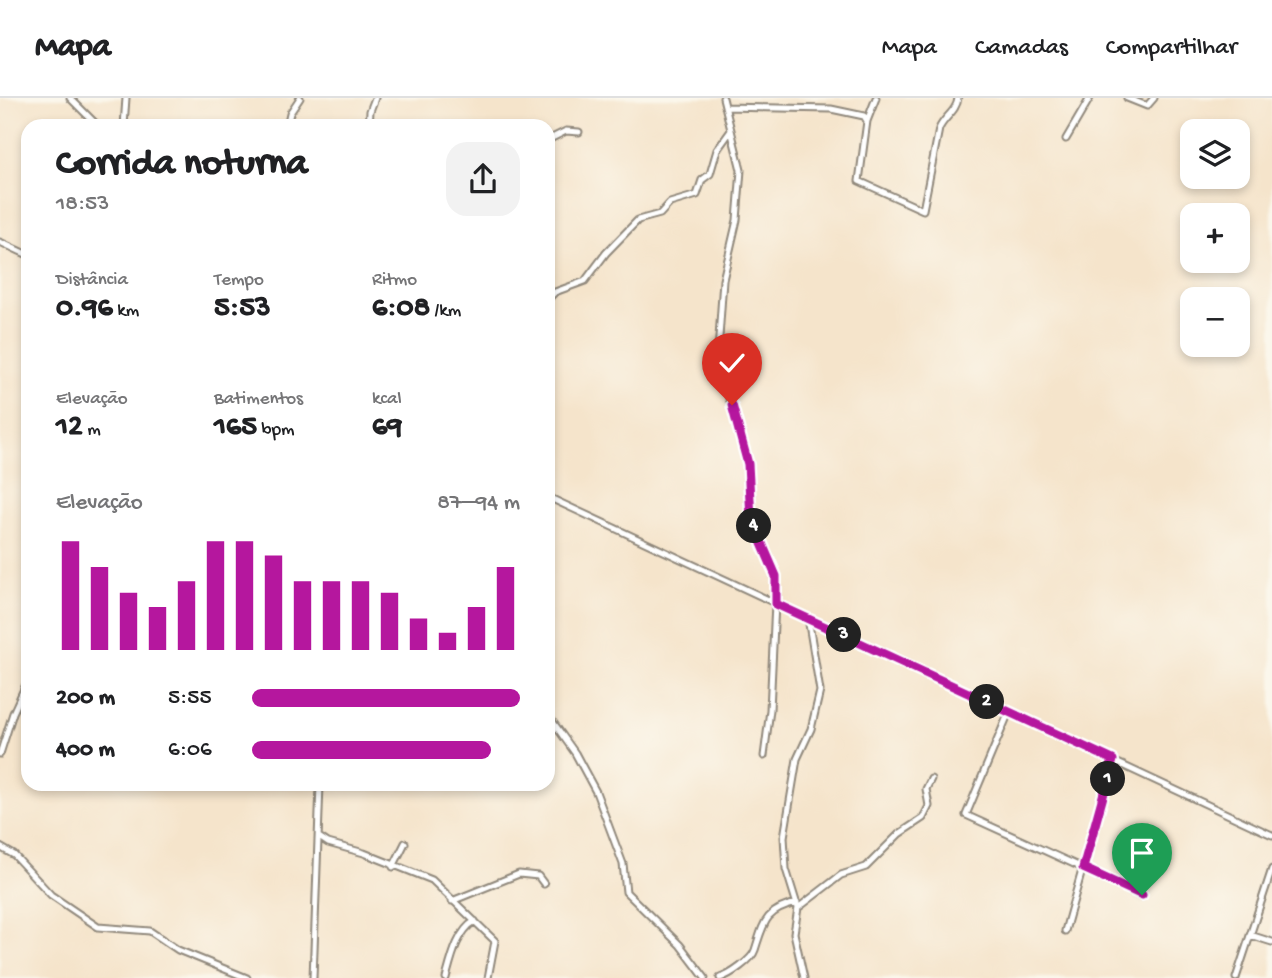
<!DOCTYPE html>
<html lang="pt">
<meta charset="utf-8">
<style>
:root{--surface:#fff;--page:#f2f2f2;--text:#202124;--muted:#757577;--line:#e0e0e0;--accent:#b5179e}
body{margin:0;font-family:"Gochi Hand",sans-serif;background:var(--page);color:var(--text);height:100vh;display:flex;flex-direction:column;font-size:26px;white-space:nowrap}
*{box-sizing:border-box;margin:0}
p{font-size:23px;color:var(--muted)}
.icon{flex:none;width:38px;height:38px;fill:none;stroke:currentColor;stroke-width:2;stroke-linecap:round;stroke-linejoin:round}
.map{position:relative;flex:1;overflow:hidden}
.panel{position:absolute;left:21px;top:21px;width:534px;height:672px;display:flex;flex-direction:column;background:var(--surface);border-radius:21px;box-shadow:0 4px 10px #0003}
.panel>*{flex:none}
.buttons{position:absolute;left:1180px;top:21px;display:grid;gap:14px}
.buttons a{display:grid;place-items:center;width:70px;height:70px;border-radius:14px;background:var(--surface);box-shadow:0 4px 10px #0003;font-size:35px}
.pin{position:absolute;display:grid;place-items:center;width:60px;height:60px;color:#fff;margin:-72px -30px;border-radius:50% 50% 50% 0;rotate:-45deg;box-shadow:0 0 7px #0007}
.pin .icon{rotate:45deg}
.km{position:absolute;width:35px;height:35px;margin:-18px;border-radius:50%;background:#222;color:#fff;font-size:19px;line-height:35px;text-align:center}
.round{display:grid;place-items:center;flex:none;width:74px;height:74px;border-radius:21px;background:var(--page)}
.summary{display:flex;align-items:center;justify-content:space-between;height:119px;padding:0 35px}
h1{font-size:38px;font-weight:700;line-height:52px}
.figures{display:grid;grid-template-columns:repeat(3,1fr);gap:10px;height:119px;padding:7px 35px}
.figures div{display:grid;align-content:center}
.figures b{font-size:30px;font-weight:700}
.figures small{font-size:19px;font-weight:400}
.figures p{font-size:19px}
.chart{height:196px;padding:14px 35px}
.chart p{display:flex;justify-content:space-between}
.chart svg{width:100%;height:126px;margin-top:7px;stroke:var(--accent);stroke-width:6}
ul{padding:0 35px;list-style:none;font-size:23px}
li{display:grid;grid-template-columns:112px 84px 1fr;align-items:center;height:52px}
li i{height:18px;border-radius:9px;background:var(--accent)}
header{display:flex;align-items:center;gap:42px;box-sizing:border-box;height:98px;padding:0 35px;background:var(--surface);border-bottom:2px solid var(--line)}
header strong{font-size:33px}
nav{display:flex;gap:38px;margin-inline-start:auto;font-size:24px}
.map>svg:first-child{display:block}
</style>
<header>
<strong>Mapa</strong>
<nav><a>Mapa</a><a>Camadas</a><a>Compartilhar</a></nav>
</header>
<div class="map">
<svg width="1272" height="880" viewBox="0 0 1272 880">
<rect width="100%" height="100%" fill="#fbf7ec"/>
<filter id="ink" filterUnits="userSpaceOnUse"><feTurbulence type="fractalNoise" baseFrequency=".0143" numOctaves="2"/><feDisplacementMap in="SourceGraphic" scale="14" xChannelSelector="R" yChannelSelector="G"/><feConvolveMatrix kernelMatrix="1 2 1 2 8 2 1 2 1" color-interpolation-filters="sRGB"/></filter>
<filter id="wash" filterUnits="userSpaceOnUse"><feTurbulence type="fractalNoise" baseFrequency=".00686" numOctaves="4" result="noise"/><feDisplacementMap in="SourceGraphic" scale="28" xChannelSelector="R" yChannelSelector="G"/><feGaussianBlur stdDeviation="1.57" result="paint"/><feColorMatrix in="noise" values="0 0 0 0 0 0 0 0 0 0 0 0 0 0 0 0 0 1.4 0 .05"/><feComposite in="paint" operator="in"/></filter>
<g filter="url(#wash)">
<rect width="100%" height="100%" fill="#f5e4cb"/>
</g>
<g filter="url(#ink)">
<g fill="none" stroke-linecap="round" stroke-linejoin="round">
<g stroke="#90887b" stroke-width="9">
<path id="minor" d="M70 0 98 28
M723 0 741 72 737 122 723 182 718 254 721 273 748 366 752 425 776 478 777 506
M1127 0 1147 8 1154 0
M725 9 831 11 864 18 867 23 859 83 923 112 939 31C944 19 957 13 958 0
M867 23 876 0
M124 28 126 0
M287 28 290 15 300 0
M369 28 370 13 375 0
M1066 41 1090 0
M548 42 566 33 579 34
M0 144 28 157
M548 201 555 194 585 183 606 155 638 122 660 116 670 105 697 97 702 82 710 76 717 52 730 34
M718 249 739 273
M728 262 730 276
M548 399 1272 737
M1009 614 966 717 1142 797
M548 617 575 655 596 694 623 766 626 794 680 847 705 880
M0 656 13 615 28 582
M764 658 770 612 775 505
M319 739 328 745 364 755 432 782 495 843 488 880
M0 749 14 757 51 797 98 829 150 833 178 852 247 880
M393 769 405 745
M452 803 519 776 538 778 544 786
M798 810 841 777 866 769 899 736 923 720 929 708 926 691 931 681
M1065 833 1113 662
M1250 837 1272 844
M313 880 320 686
M446 880C451 862 457 833 475 823
M720 880C730 877 752 862 755 852 764 824 765 812 797 805
M804 880 794 835 798 810 786 771 784 739 797 661 811 631 820 593 808 520
M1236 880 1272 771"/>
</g>
<use href="#minor" stroke="#fff" stroke-width="5"/>
</g>
</g>
<g fill="none" stroke-linecap="round" stroke-linejoin="round" filter="url(#ink)">
<g stroke="#fff" stroke-width="14">
<path id="route" d="M732 307 748 366 751 420 776 478V506L1113 662 1083 770 1142 797"/>
</g>
<use href="#route" stroke="#b5179e" stroke-width="9"/>
</g>
</svg>
<div class="buttons">
<a><svg class="icon" aria-label="layers" viewBox="0 0 24 24"><path d="M12 4l9 5-9 5-9-5zM3 14l9 5 9-5"/></svg></a>
<a>+</a>
<a>−</a>
</div>
<div class="pin" style="left:1142px;top:797px;background:#1e9e55"><svg class="icon" aria-label="arrive" viewBox="0 0 24 24"><path d="M6 21V4h12l-3 4 3 4H6"/></svg></div>
<div class="pin" style="left:732px;top:307px;background:#d93025"><svg class="icon" aria-label="check" viewBox="0 0 24 24"><path d="M5 12l5 5 9-10"/></svg></div>
<b class="km" style="left:1108px;top:681px">1</b>
<b class="km" style="left:987px;top:604px">2</b>
<b class="km" style="left:844px;top:537px">3</b>
<b class="km" style="left:754px;top:428px">4</b>
<section class="panel">
<div class="summary"><div><h1>Corrida noturna</h1><p>18:53</p></div><a class="round"><svg class="icon" aria-label="share" viewBox="0 0 24 24"><path d="M12 15V3M7 8l5-5 5 5M5 13v7h14v-7"/></svg></a></div>
<div class="figures">
<div><p>Distância</p><b>0.96<small> km</small></b></div>
<div><p>Tempo</p><b>5:53</b></div>
<div><p>Ritmo</p><b>6:08<small> /km</small></b></div>
</div>
<div class="figures">
<div><p>Elevação</p><b>12<small> m</small></b></div>
<div><p>Batimentos</p><b>165<small> bpm</small></b></div>
<div><p>kcal</p><b>69</b></div>
</div>
<div class="chart"><p><span>Elevação</span>87–94 m</p>
<svg viewBox="0 0 160 44" preserveAspectRatio="none"><path d="M5 44V6M15 44V15M25 44V24M35 44V29M45 44V20M55 44V6M65 44V6M75 44V11M85 44V20M95 44V20M105 44V20M115 44V24M125 44V33M135 44V38M145 44V29M155 44V15"/></svg>
</div>
<ul>
<li><b>200 m</b>5:55<i style="width:100%"></i></li>
<li><b>400 m</b>6:06<i style="width:89%"></i></li>
</ul>
</section>
</div>
